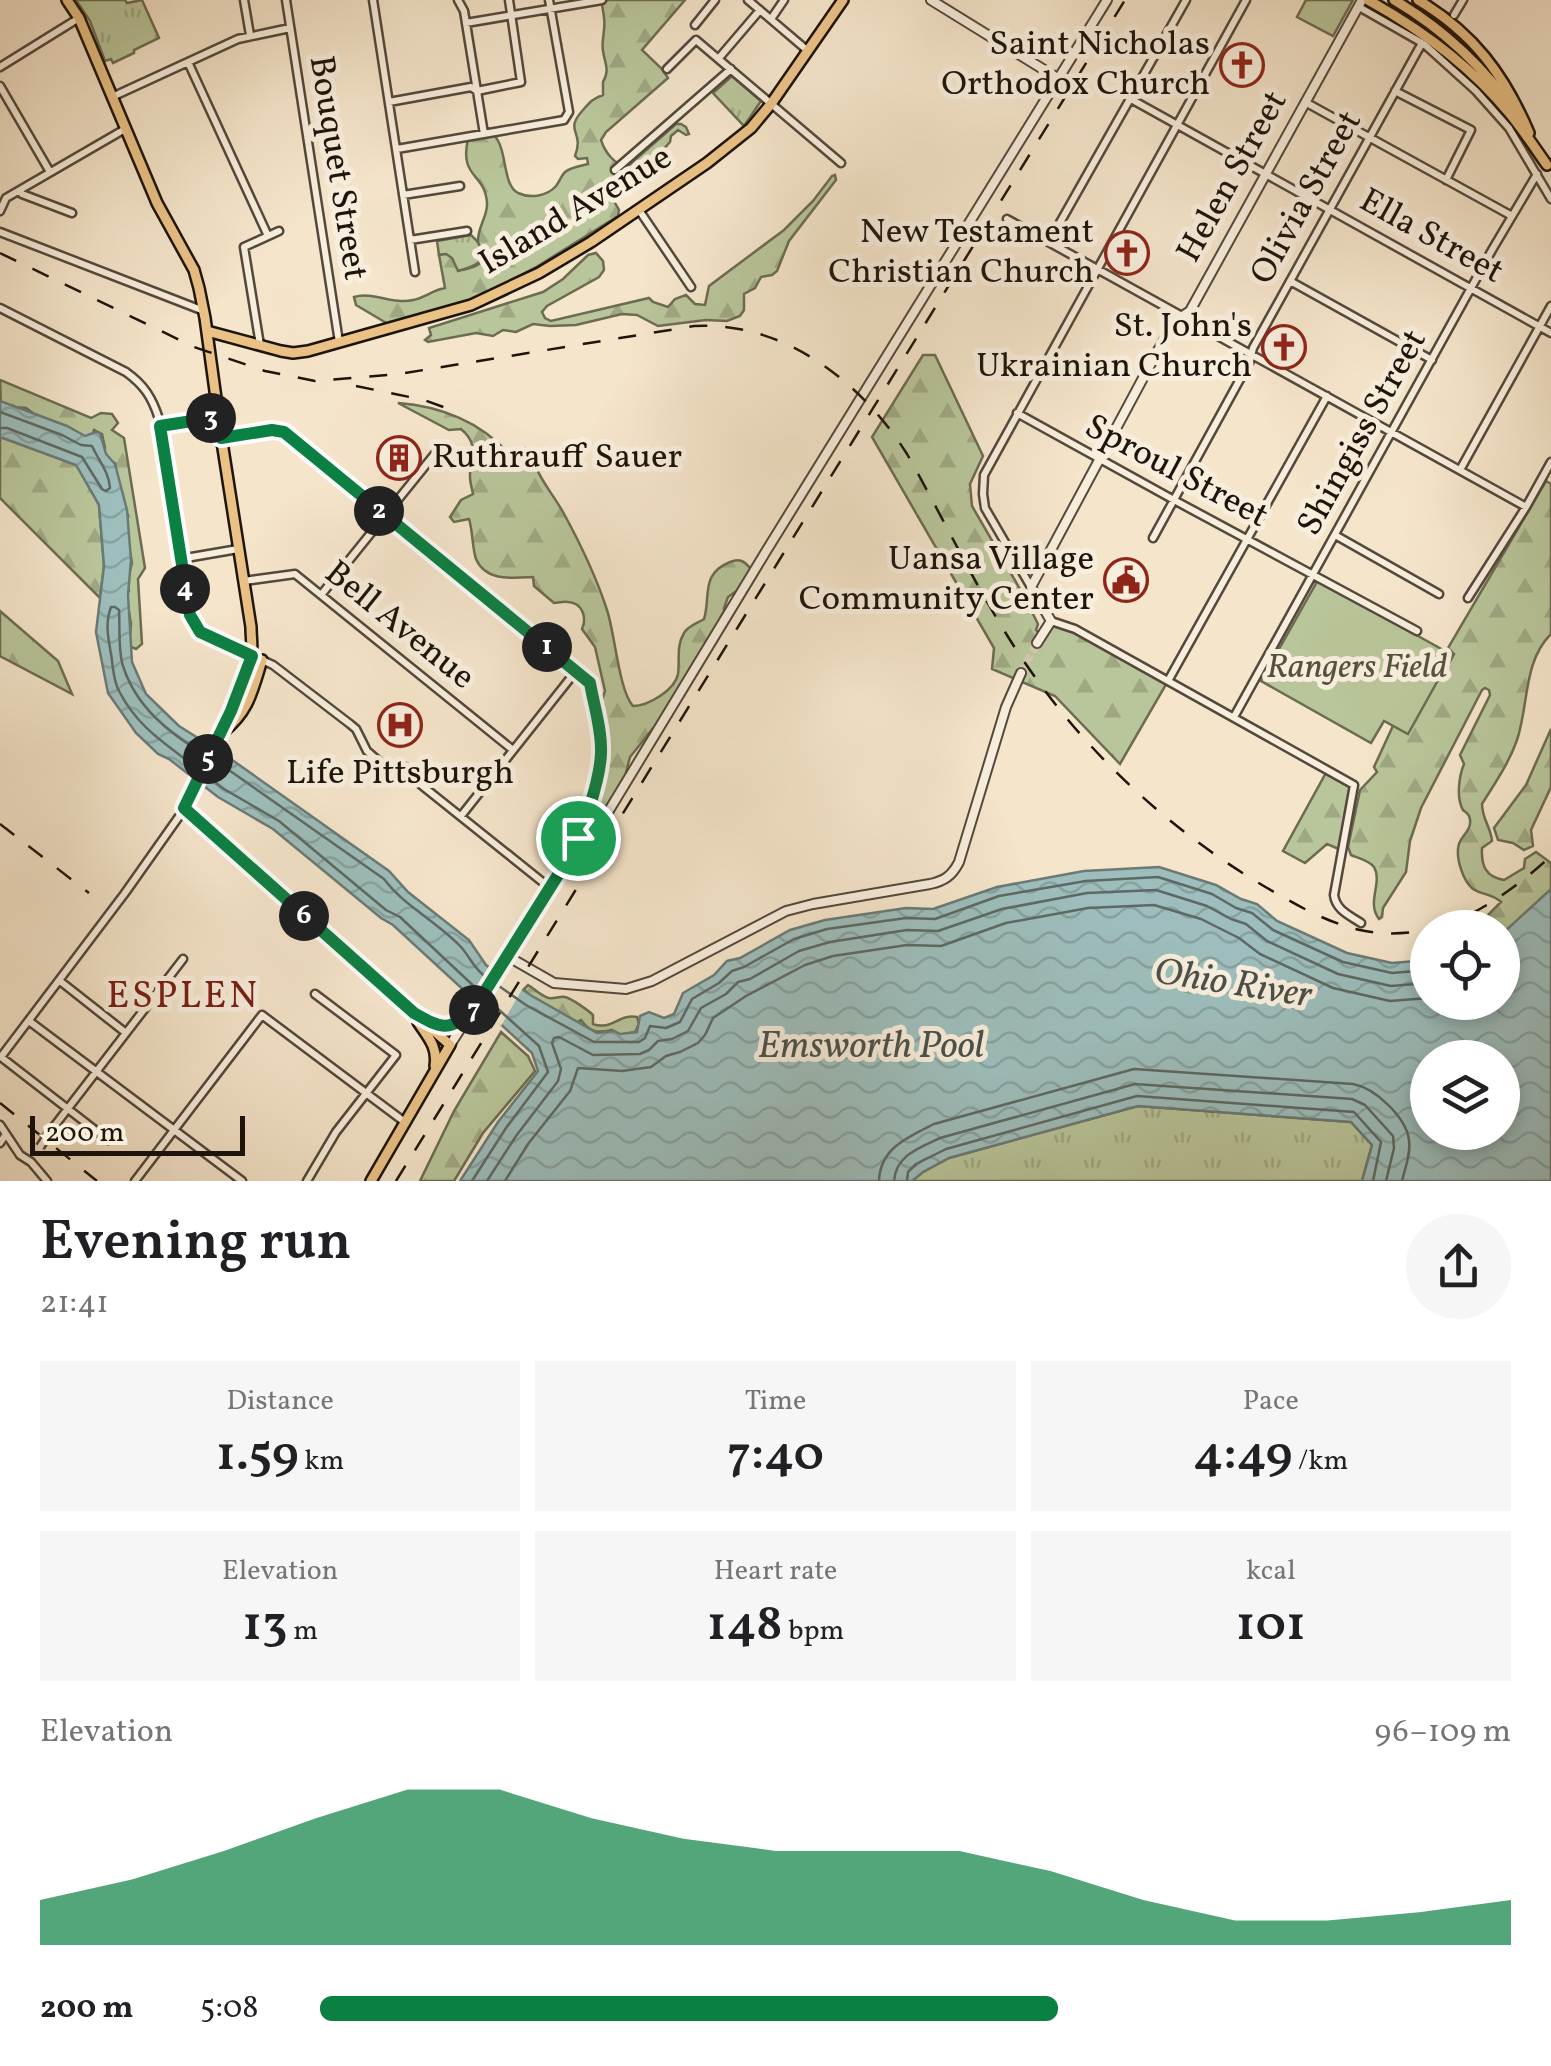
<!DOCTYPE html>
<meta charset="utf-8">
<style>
:root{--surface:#fff;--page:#f6f6f6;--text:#202124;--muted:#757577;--accent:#0b8043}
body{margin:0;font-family:Vollkorn,serif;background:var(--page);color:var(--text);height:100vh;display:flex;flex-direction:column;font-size:38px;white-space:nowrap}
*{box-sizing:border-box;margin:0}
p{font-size:32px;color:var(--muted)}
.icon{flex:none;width:55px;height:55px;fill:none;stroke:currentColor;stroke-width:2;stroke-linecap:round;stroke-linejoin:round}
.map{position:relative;height:1181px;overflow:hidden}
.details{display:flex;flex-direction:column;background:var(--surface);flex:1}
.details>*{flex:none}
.tools{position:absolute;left:1410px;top:910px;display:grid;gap:20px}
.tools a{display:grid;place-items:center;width:110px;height:110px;border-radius:50%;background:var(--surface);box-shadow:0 5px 15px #0003;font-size:50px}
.scale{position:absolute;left:30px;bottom:25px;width:215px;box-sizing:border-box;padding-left:10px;border:5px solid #1d140b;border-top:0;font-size:28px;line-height:35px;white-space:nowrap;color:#1d140b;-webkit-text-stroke:8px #f8eedd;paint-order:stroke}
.pin{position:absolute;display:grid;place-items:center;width:85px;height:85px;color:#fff;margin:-42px;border:5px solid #fff;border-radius:50%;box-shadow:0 2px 10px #0007}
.km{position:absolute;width:50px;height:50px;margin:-25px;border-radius:50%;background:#222;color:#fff;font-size:28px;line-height:50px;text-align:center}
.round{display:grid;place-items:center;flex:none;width:105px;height:105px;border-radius:52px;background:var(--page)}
.head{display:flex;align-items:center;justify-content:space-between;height:170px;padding:0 40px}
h1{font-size:55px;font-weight:600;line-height:75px}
.stats{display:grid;grid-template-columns:repeat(3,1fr);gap:15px;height:170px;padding:10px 40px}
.stats div{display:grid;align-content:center;border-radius:0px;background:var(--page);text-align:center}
.stats b{font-size:50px;font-weight:600}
.stats small{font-size:28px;font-weight:400}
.stats p{font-size:28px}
.chart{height:280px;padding:20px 40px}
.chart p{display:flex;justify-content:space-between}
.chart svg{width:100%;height:180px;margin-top:10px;fill:var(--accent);opacity:.7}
ul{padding:0 40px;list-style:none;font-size:32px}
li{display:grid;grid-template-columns:160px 120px 1fr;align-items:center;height:75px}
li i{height:25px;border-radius:12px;background:var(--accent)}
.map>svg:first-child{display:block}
</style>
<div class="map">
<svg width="1551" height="1181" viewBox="0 0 1551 1181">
<defs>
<pattern id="grass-tufts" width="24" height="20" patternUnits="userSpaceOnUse" patternTransform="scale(2.5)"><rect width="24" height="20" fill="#b9c59a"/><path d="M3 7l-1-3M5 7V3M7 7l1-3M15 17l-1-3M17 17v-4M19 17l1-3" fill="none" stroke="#9fa883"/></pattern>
<pattern id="forest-firs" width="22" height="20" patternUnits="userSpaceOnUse" patternTransform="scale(2.5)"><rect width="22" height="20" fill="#b9c59a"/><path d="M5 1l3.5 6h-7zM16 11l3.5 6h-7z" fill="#9fa883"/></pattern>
<pattern id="water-waves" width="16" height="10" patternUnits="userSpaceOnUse" patternTransform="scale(2.5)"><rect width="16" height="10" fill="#9dbebc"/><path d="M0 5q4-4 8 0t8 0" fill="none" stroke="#87a2a0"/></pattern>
</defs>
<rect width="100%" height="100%" fill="#f5e5cb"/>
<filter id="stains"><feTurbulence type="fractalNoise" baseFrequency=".002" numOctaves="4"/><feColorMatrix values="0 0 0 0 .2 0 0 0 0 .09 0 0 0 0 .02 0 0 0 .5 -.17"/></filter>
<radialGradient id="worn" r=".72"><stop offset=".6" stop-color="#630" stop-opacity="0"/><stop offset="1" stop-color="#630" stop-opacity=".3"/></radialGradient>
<path fill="url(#grass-tufts)" stroke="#6b6c52" stroke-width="2.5" d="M76 0H125L127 3 142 0 159 38 134 50V53L113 63 111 59 105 61 90 21Z
M732 76 761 101 744 126 713 93Z
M471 235C494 256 483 264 458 271L446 254 439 255 437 241Z
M1138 1106 1351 1122 1372 1145 1362 1181H912L923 1172 949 1158Z"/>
<path fill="url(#forest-firs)" stroke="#6b6c52" stroke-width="2.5" d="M608 0H685L642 50 662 69 668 78 606 132 601 140C605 152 615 167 629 165L676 124H681L686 127 689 134 686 135 678 130 671 136 670 142 653 161 649 172 611 196 619 210 618 216 538 266 470 302 388 324 356 305 354 297C372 291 393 305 413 300 424 298 433 290 445 288L439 255 446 254 452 258 458 271C466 269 484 266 484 256 485 251 479 247 478 242 477 228 488 216 487 203 485 172 459 179 468 139L494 135C508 150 502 185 518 193 531 199 547 196 556 186 560 181 561 176 565 172 571 167 580 166 588 164L587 158 578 159 575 156C585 130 563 132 583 110 590 102 592 99 603 95V82C610 70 605 64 603 51 601 40 606 29 604 18 604 13 602 8 602 3Z
M835 175 836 180 789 241 777 271 772 275 761 277 755 288 744 294V310L740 316 727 321 706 320 658 326 637 315 622 314 576 325 550 326 533 324 516 332 503 330 493 336 476 333 428 342 425 340 431 335 429 328 543 292 563 279 588 255 596 253 603 261 604 270 599 277 547 306 542 312 545 318 551 321 649 298 653 302 668 307 675 299 686 295 695 304 705 305 709 286 784 230 813 201 832 176Z
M923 355H935L983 456 970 484 972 506 1024 596 1038 624 1036 630 1046 637 1056 622 1062 624 1168 681 1120 764 1055 696 992 669 994 648 872 437Z
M0 380 91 418 101 413 112 414 118 423 112 430 124 438 145 568 138 579 142 644 136 649 129 646 131 624 126 594 129 591 127 582 132 563 125 525 128 516 122 500 123 494 120 491 115 463 110 462 104 452 105 448 102 434 94 430 92 440 41 419 26 408 1 406Z
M398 403C440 406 481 422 509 454 520 450 527 445 537 452L539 460 535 465C541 481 554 496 563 512 580 543 596 576 607 610 615 634 619 691 633 706 648 706 675 690 678 674 680 660 676 646 684 633 688 626 698 623 704 619 711 597 700 574 730 562 740 558 744 561 751 569L749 577 738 590 728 597 724 608V621L706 643 674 702 630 757 623 784 607 812 597 808 608 759 607 732 602 700 605 691 595 647 582 629C587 618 583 603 568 602 563 601 559 603 554 603L534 586 533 577C513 578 486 582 476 559 472 547 473 532 469 519L454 522 450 517 461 500 473 494C472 488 470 483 470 477 469 457 481 446 461 429L449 430Z
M0 437 77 465 99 505 104 566 100 598 0 498Z
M1546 481 1551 484V634C1523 662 1529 704 1517 740 1509 763 1495 783 1482 804 1482 819 1491 827 1492 841L1482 848C1481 866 1486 877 1504 880L1524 868 1525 859 1536 852 1551 863V890L1503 934 1502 928 1483 927 1480 923 1501 902C1493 894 1482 895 1473 889 1463 881 1455 857 1459 844 1462 835 1474 828 1469 816 1468 813 1465 812 1463 810 1456 798 1459 776 1464 764L1460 755 1490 695 1489 690 1485 688 1482 690 1421 808 1410 841 1406 872 1383 908 1382 917 1379 919C1366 902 1383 883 1374 867 1370 861 1358 858 1351 855L1348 847 1360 790 1377 772 1374 767 1398 715 1436 677H1442L1454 654 1448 648Z
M0 611 58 661 72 694 0 656Z
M1551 729V787L1531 830 1533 846 1524 850 1513 843 1498 840 1494 828 1526 785Z
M1327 771 1353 785 1341 850 1327 844 1305 863 1283 851Z
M528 985C535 989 541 996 549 998 554 999 560 996 565 997 571 998 589 1011 593 1015V1024C611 1031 620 1013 637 1017L639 1024 635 1032 621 1035 612 1030C598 1033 590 1033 581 1020L574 1024 528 994 524 989Z
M501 1032 528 1056 535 1071 483 1133 454 1181H420L454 1111Z"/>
<path fill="#b9c59a" stroke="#6b6c52" stroke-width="2.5" d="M1306 0H1353L1333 36 1297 17Z
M1318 580 1452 655 1408 734 1384 721 1371 743 1261 681Z"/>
<path fill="url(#water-waves)" stroke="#6a7a75" stroke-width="2.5" fill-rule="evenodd" d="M0 401 67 426 85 436 96 432 100 433 106 454 115 464 127 510 131 560 128 595 132 662 146 694 179 726 228 757 389 871 408 892 469 940 486 965 532 996 597 1033 614 1031 620 1034 637 1032 640 1016 649 1012 664 1018 674 1014 683 993 714 975 727 961 740 958 790 930 825 920 906 908 933 909 997 887 1084 871 1159 867 1216 885 1241 899 1257 904 1277 921 1347 953 1392 963 1427 960 1428 1002H1502L1503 933 1551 889V1181H1362L1372 1145 1351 1122 1138 1106 949 1158 923 1172 912 1181H460L498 1122 538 1071 532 1053 393 925 381 918 273 829 218 797 169 759 158 754 136 733 108 693 96 632 104 566 99 505 76 465 0 437ZM1428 1058H1502V1132H1428Z"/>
<path fill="#f5e5cb" d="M506 975 524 986 501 1026 483 1011Z"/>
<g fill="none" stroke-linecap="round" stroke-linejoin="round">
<path stroke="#5d6964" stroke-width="2.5" d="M0 412 62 435 81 445 92 446C99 461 109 472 110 488L106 491 102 489 82 457 7 428H0
M216 761 384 879C405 907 438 922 461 947 470 957 474 969 486 977
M197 768C166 744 138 728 119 691 113 680 113 665 111 654 108 637 105 623 111 607H115L119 610C120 628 118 651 123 666 136 707 169 733 204 754
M208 777 224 789 279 821 386 910 400 917 478 990
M496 984 526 1005 594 1042H639L645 1038 650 1026 666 1028 680 1022 692 999 719 983 732 971 744 967 794 939 827 929 906 918 935 919 999 896 1086 881 1158 877 1212 894 1236 908 1252 913 1273 930 1343 962 1392 973 1428 970
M472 1181 506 1128 548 1072 539 1046 487 999
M487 1181 516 1136 558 1081 561 1069 552 1043 554 1038 559 1037 593 1055 640 1054 649 1050 658 1041 672 1039 688 1031 701 1008 726 994 738 982 750 979 799 951 830 942 907 930 938 931 1002 909 1087 893 1156 890 1207 906 1231 919 1246 924 1267 941 1338 974 1391 986 1428 983
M505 1181 528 1144 570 1091 578 1068 622 1071 651 1067 666 1056 680 1052 698 1043 705 1035 713 1018 746 996 805 965 833 956 907 945 941 946 1006 923 1088 908 1154 905 1201 919 1239 938 1260 954 1333 988 1390 1001 1428 998
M879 1181C880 1148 908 1137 934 1124L1134 1069 1353 1084C1375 1088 1406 1117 1409 1140 1411 1154 1405 1168 1402 1181
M894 1181C896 1155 919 1148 940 1138L1135 1084 1352 1099 1365 1105 1393 1136 1394 1148 1386 1181
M907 1181 908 1172 916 1164 946 1149 1137 1096 1354 1112 1381 1142 1373 1181"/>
<path stroke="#d5c6ae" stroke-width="8" stroke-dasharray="8 4" stroke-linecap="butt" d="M1021 673 1037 643"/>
<g stroke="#53483b" stroke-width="11">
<path id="minor" d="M244 0 250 35
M286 0 339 342
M373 0 415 272
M458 0 464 11 484 134
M748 0 808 51
M1359 7 1424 44 1476 91 1509 128 1551 199
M1454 15 1463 0
M771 19 784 0
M466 23 602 0
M695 25 715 0
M719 58 760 10
M188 62 268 236
M0 67 79 18
M667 69 696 40 841 163
M0 86 50 172
M1395 91 1471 130 1446 180
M112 97 238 39 290 28
M1129 98 1551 333
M389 102 471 87 477 91 521 82 509 0
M1305 102 1512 216
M397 149 564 120 569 112 549 0
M615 170 731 69
M20 190 22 194 72 213
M403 195 460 186
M639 210 691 287
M0 211 6 198 125 129
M1007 219 1526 507
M0 232 204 311
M410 240 467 231
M1049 242 1186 0
M1290 281 1432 360
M0 308 126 372C144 385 152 397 159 419L190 615 200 632 273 665 350 724 356 729 367 751 382 764 405 767 410 776 550 888
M260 345 244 247 279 231
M1017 413 1174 500 1417 631
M160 426 218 417
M221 438 272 430 283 432 591 683 601 753 598 773 578 838 568 859 507 956
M1460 470 1551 306
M1335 535 1439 594
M1153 538 1250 361 1253 348 1422 43
M180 559 238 549
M244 581 295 574 513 750
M1031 587 985 508 983 494 984 475 1246 0
M321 595 442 445
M1468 598 1526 507 1551 462
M1051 621 1075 629 1354 785 1334 895C1336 910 1349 915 1361 923
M1168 681 1327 396
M1234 717 1492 250 1537 174
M461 816 576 671
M60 981 126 1033
M29 1021 242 1181
M0 1125 20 1155 31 1162 47 1181
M49 1133 183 959
M108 1140 1 1057 125 893 185 808
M0 1143 6 1134
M135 1181 262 1015 406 1123
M307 1181 336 1132 396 1055 315 994"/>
</g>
<g stroke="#53483b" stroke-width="12">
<path id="tertiary" d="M931 0 1059 79
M1037 643 1051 621 1031 587 1157 352 1176 320 1190 311 1362 0
M578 838 587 839 599 827 765 553 1107 0
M450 1045 507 956 554 983 626 989 652 981 786 911 813 904 930 884C944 881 952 876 959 862L1006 707 1021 673"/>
</g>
<g stroke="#1d140b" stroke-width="14">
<path id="primary" d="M67 0 79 18 157 203 194 270 199 288 205 318 222 442 251 627C251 637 253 648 251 658 241 704 205 765 185 808L450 1045 371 1181
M1368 0C1422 30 1471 66 1510 114 1523 130 1535 148 1547 165
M1394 0C1443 29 1482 65 1515 112
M1418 0C1473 33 1504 74 1529 133
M207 331 281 351 293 353 308 351 471 305 539 273 591 242 707 163 751 128 771 104 843 0
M223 732C249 711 252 692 262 660
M429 1021C446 1030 456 1025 471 1015
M418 1022C428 1037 438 1047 435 1066"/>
</g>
<use href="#minor" stroke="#f8eedd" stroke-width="6"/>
<use href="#tertiary" stroke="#f8eedd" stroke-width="8"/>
<use href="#primary" stroke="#eac286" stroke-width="9"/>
<path stroke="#1d140b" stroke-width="2.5" stroke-dasharray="18 18" stroke-linecap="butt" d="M0 253 194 347 265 371 315 381 399 374 694 326C783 321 861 381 907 454 949 528 985 608 1035 677 1099 767 1187 844 1283 897 1307 911 1333 924 1360 930 1382 935 1405 934 1428 930
M356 386 424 400 457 412
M0 824 89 893
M1438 928C1481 913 1517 887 1551 856
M0 1103 97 1181
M396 1181 1125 0"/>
<g stroke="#53483b" stroke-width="11" stroke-linecap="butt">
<path id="minor-bridge" d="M40 1147 49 1133"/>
</g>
<use href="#minor-bridge" stroke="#f8eedd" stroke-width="6"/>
</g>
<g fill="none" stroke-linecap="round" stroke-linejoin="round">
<g stroke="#fff" stroke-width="20">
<path id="route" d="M218 417 221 438 272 430 284 432 590 683C594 706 602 730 601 753 600 782 582 833 568 859L472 1012C448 1033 439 1027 414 1013L184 808 231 711 252 656 200 632 190 615 160 426Z"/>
</g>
<use href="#route" stroke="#0b8043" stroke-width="12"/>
</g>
<defs>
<g id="church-ring" transform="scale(2.25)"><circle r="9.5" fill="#f8eedd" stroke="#8f2418" stroke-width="1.5"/><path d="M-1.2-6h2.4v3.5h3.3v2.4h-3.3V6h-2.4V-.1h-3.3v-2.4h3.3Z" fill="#8f2418"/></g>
<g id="building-ring" transform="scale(2.25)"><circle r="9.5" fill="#f8eedd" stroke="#8f2418" stroke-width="1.5"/><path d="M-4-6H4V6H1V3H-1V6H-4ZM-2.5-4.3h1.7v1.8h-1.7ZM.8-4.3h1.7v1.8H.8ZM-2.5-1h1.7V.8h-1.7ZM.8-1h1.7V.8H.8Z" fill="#8f2418"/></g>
<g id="civic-ring" transform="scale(2.25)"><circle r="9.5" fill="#f8eedd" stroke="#8f2418" stroke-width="1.5"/><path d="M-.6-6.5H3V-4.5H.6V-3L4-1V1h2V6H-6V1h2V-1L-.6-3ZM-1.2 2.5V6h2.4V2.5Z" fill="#8f2418"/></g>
<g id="hospital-ring" transform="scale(2.25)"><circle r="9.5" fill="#f8eedd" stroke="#8f2418" stroke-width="1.5"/><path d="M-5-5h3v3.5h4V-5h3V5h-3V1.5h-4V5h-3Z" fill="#8f2418"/></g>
</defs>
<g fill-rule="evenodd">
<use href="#church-ring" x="1242" y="65"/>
<use href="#church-ring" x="1127" y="253"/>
<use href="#church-ring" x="1284" y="347"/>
<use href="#building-ring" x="399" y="458"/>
<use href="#civic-ring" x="1126" y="580"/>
<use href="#hospital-ring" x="400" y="725"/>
</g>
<g text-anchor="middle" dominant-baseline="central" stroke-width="10" stroke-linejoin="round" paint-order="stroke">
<g font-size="35" fill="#1d140b" stroke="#f8eedd" text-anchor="end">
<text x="1210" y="45">Saint Nicholas<tspan x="1210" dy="40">Orthodox Church</tspan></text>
<text x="1094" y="233">New Testament<tspan x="1094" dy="40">Christian Church</tspan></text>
<text x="1252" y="327">St. John's<tspan x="1252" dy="40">Ukrainian Church</tspan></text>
<text x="432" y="458" text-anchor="start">Ruthrauff Sauer</text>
<text x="1094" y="560">Uansa Village<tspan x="1094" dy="40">Community Center</tspan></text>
<text x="400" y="774" text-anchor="middle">Life Pittsburgh</text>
</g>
<g font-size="35" fill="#1d140b" stroke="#f8eedd">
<text transform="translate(337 168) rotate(81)">Bouquet Street</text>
<text transform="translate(1233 177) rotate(-61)">Helen Street</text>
<text transform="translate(1307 198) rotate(-61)">Olivia Street</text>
<text transform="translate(576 211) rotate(-31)">Island Avenue</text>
<text transform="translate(1431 237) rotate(29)">Ella Street</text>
<text transform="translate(1363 433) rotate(-61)">Shingiss Street</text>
<text transform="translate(1176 472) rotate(28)">Sproul Street</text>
<text transform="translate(399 626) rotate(39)">Bell Avenue</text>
</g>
<g font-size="35" font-style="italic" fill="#54523d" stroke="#f8eedd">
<text x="1357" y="668">Rangers Field</text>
</g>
<g font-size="38" font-style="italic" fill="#4a5049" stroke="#f8eedd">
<text transform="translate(1233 985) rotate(9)">Ohio River</text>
<text x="871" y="1047">Emsworth Pool</text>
</g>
<g font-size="38" letter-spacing="2.5" fill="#7a1f14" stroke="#f8eedd">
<text x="183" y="997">ESPLEN</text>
</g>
</g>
<rect width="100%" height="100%" filter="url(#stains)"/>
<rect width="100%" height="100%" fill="url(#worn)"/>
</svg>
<div class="tools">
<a><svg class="icon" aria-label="locate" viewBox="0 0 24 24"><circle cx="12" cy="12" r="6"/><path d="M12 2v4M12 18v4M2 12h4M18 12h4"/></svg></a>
<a><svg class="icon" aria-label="layers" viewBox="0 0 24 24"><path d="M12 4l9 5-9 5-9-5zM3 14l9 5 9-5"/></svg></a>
</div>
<div class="scale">200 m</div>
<div class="pin" style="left:578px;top:838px;background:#1e9e55"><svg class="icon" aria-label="arrive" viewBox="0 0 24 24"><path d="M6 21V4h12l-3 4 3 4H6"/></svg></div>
<b class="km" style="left:547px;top:647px">1</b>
<b class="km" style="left:379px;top:511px">2</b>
<b class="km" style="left:211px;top:418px">3</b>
<b class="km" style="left:185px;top:589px">4</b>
<b class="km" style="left:208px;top:759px">5</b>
<b class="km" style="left:304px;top:916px">6</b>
<b class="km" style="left:474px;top:1010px">7</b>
</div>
<section class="details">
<div class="head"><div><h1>Evening run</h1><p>21:41</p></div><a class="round"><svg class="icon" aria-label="share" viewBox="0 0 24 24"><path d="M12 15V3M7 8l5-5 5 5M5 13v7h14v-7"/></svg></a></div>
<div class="stats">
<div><p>Distance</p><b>1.59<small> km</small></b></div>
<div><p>Time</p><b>7:40</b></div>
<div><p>Pace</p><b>4:49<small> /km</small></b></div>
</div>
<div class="stats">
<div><p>Elevation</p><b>13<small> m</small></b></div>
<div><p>Heart rate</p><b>148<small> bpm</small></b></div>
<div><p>kcal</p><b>101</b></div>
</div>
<div class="chart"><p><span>Elevation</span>96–109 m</p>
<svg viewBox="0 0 160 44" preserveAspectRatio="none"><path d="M0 44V33L10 28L20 21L30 13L40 6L50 6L60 13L70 18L80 21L90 21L100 21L110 26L120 33L130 38L140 38L150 36L160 33V44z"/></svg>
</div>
<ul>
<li><b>200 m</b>5:08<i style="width:62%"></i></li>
</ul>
</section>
